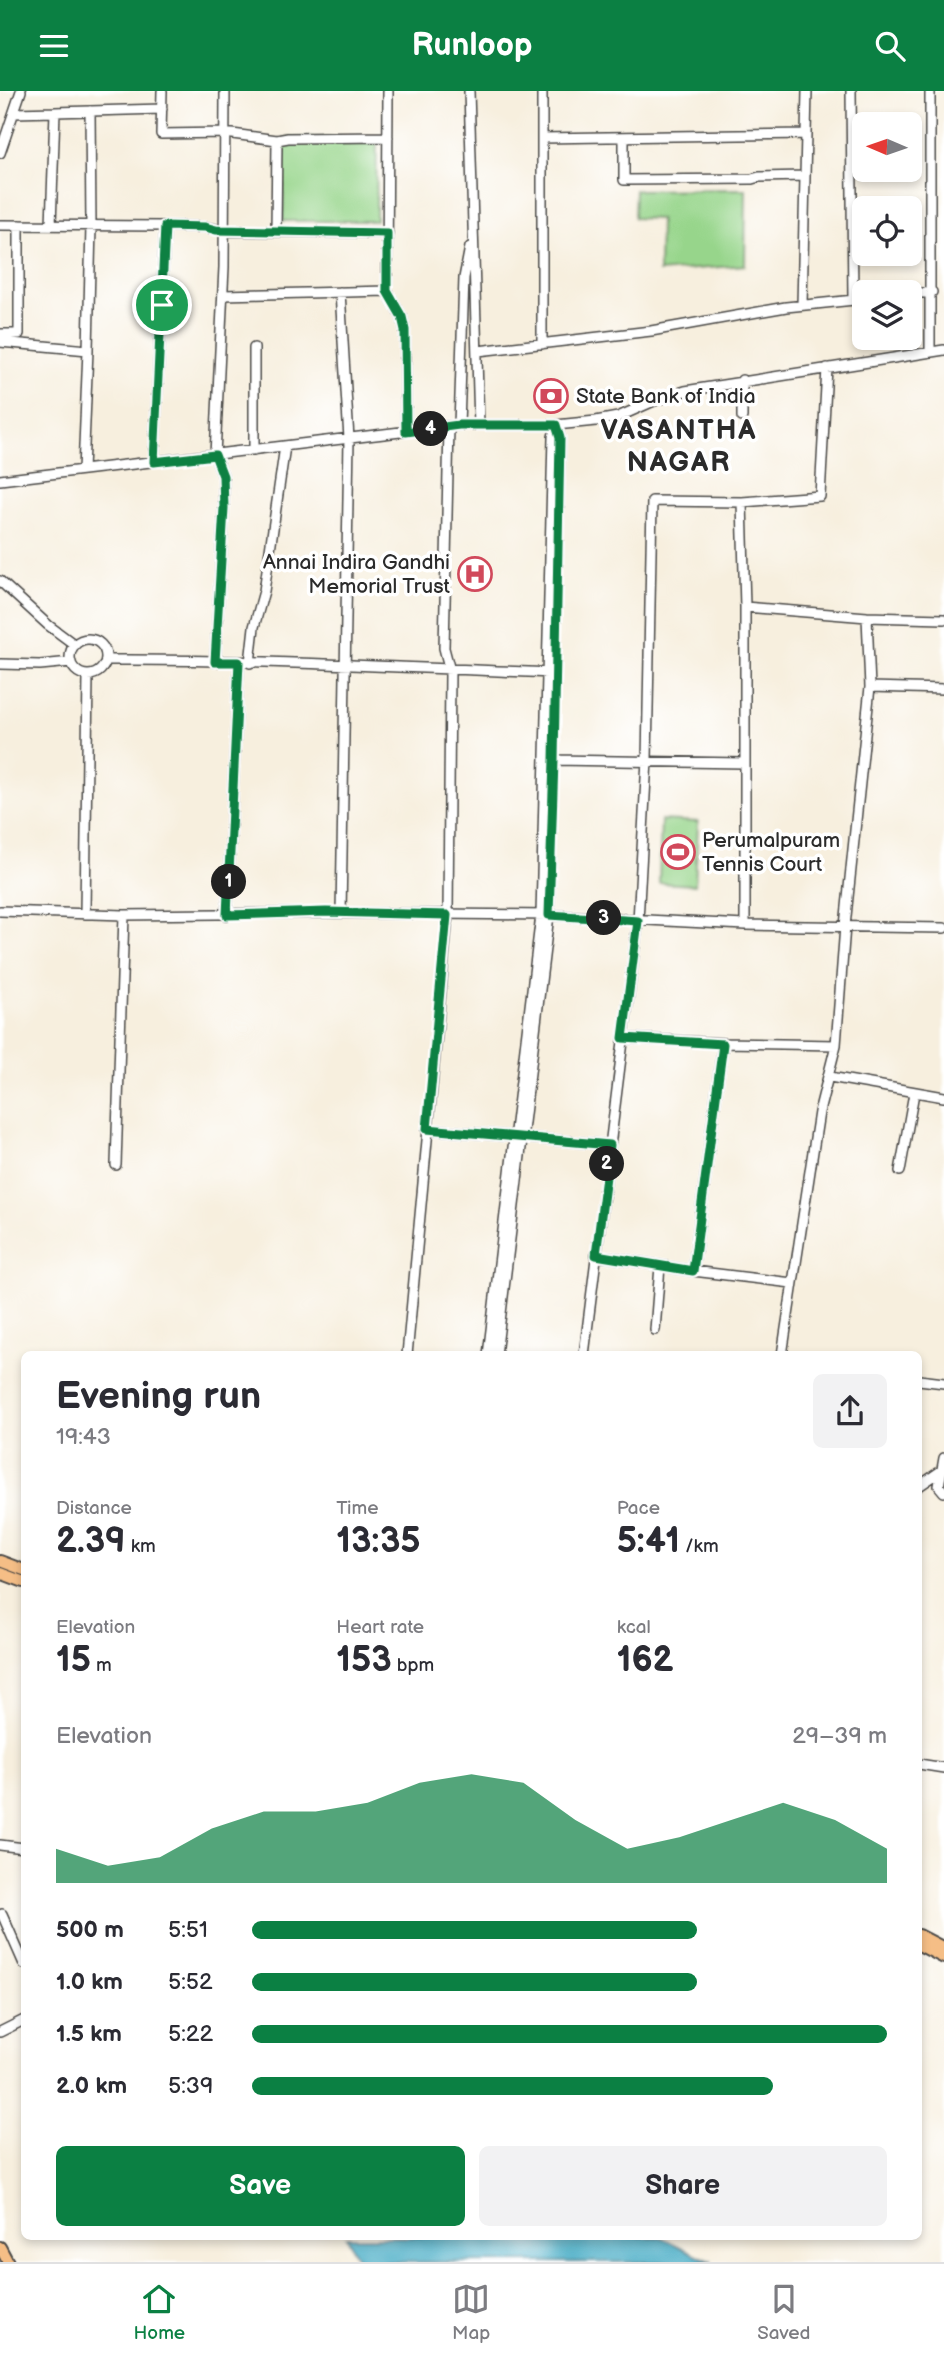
<!DOCTYPE html>
<meta charset="utf-8">
<style>
:root{--surface:#fff;--page:#f2f2f3;--text:#2b2b33;--muted:#7c7c81;--line:#e1e1e2;--accent:#0b8043}
body{margin:0;font-family:"Balsamiq Sans",sans-serif;background:var(--page);color:var(--text);height:100vh;display:flex;flex-direction:column;font-size:26px;white-space:nowrap}
*{box-sizing:border-box;margin:0}
p{font-size:23px;color:var(--muted)}
.icon{flex:none;width:38px;height:38px;fill:none;stroke:currentColor;stroke-width:2;stroke-linecap:round;stroke-linejoin:round}
.map{position:relative;flex:1;overflow:hidden}
.side{position:absolute;left:21px;top:1260px;width:901px;height:889px;display:flex;flex-direction:column;background:var(--surface);border-radius:10px;box-shadow:0 4px 10px #0003}
.side>*{flex:none}
.needle{width:46px;rotate:272deg}
.buttons{position:absolute;left:852px;top:21px;display:grid;gap:14px}
.buttons a{display:grid;place-items:center;width:70px;height:70px;border-radius:10px;background:var(--surface);box-shadow:0 4px 10px #0003;font-size:35px}
.pin{position:absolute;display:grid;place-items:center;width:60px;height:60px;color:#fff;margin:-30px;border:4px solid #fff;border-radius:50%;box-shadow:0 2px 7px #0007}
.km{position:absolute;width:35px;height:35px;margin:-18px;border-radius:50%;background:#222;color:#fff;font-size:19px;line-height:35px;text-align:center}
.round{display:grid;place-items:center;flex:none;width:74px;height:74px;border-radius:10px;background:var(--page)}
.head{display:flex;align-items:center;justify-content:space-between;height:119px;padding:0 35px}
h1{font-size:38px;font-weight:800;line-height:52px}
.metrics{display:grid;grid-template-columns:repeat(3,1fr);gap:10px;height:119px;padding:7px 35px}
.metrics div{display:grid;align-content:center}
.metrics b{font-size:35px;font-weight:800}
.metrics small{font-size:19px;font-weight:400}
.metrics p{font-size:19px}
.chart{height:196px;padding:14px 35px}
.chart p{display:flex;justify-content:space-between}
.chart svg{width:100%;height:126px;margin-top:7px;fill:var(--accent);opacity:.7}
.primary-button{display:flex;gap:14px;margin-top:auto;padding:14px 35px}
.primary-button a{flex:1;height:80px;border-radius:10px;background:var(--accent);color:#fff;font-size:28px;font-weight:800;line-height:80px;text-align:center}
.primary-button a+a{background:var(--page);color:var(--text)}
ul{padding:0 35px;list-style:none;font-size:23px}
li{display:grid;grid-template-columns:112px 84px 1fr;align-items:center;height:52px}
li i{height:18px;border-radius:9px;background:var(--accent)}
header{display:flex;justify-content:space-between;align-items:center;height:91px;padding:0 35px;background:var(--accent);color:#fff;font-size:32px;font-weight:800}
.tab-bar{display:flex;justify-content:space-around;align-items:center;height:98px;border-top:2px solid var(--line);background:var(--surface);font-size:19px;color:var(--muted)}
.tab-bar a{display:grid;justify-items:center;gap:4px}
.tab-bar .selected{color:var(--accent)}
.map>svg:first-child{display:block}
</style>
<header><svg class="icon" aria-label="menu" viewBox="0 0 24 24"><path d="M4 6h16M4 12h16M4 18h16"/></svg>Runloop<svg class="icon" aria-label="search" viewBox="0 0 24 24"><circle cx="10" cy="10" r="6"/><path d="M15 15l6 6"/></svg></header>
<div class="map">
<svg width="944" height="2171" viewBox="0 0 944 2171">
<rect width="100%" height="100%" fill="#fff"/>
<filter id="ink" filterUnits="userSpaceOnUse"><feTurbulence type="fractalNoise" baseFrequency=".0143" numOctaves="2"/><feDisplacementMap in="SourceGraphic" scale="14" xChannelSelector="R" yChannelSelector="G"/><feConvolveMatrix kernelMatrix="1 2 1 2 8 2 1 2 1" color-interpolation-filters="sRGB"/></filter>
<filter id="wash" filterUnits="userSpaceOnUse"><feTurbulence type="fractalNoise" baseFrequency=".00686" numOctaves="4" result="noise"/><feDisplacementMap in="SourceGraphic" scale="28" xChannelSelector="R" yChannelSelector="G"/><feGaussianBlur stdDeviation="1.57" result="paint"/><feColorMatrix in="noise" values="0 0 0 0 0 0 0 0 0 0 0 0 0 0 0 0 0 1.4 0 .05"/><feComposite in="paint" operator="in"/></filter>
<g filter="url(#wash)">
<rect width="100%" height="100%" fill="#f7efde"/>
<path fill="#97d58b" stroke="#61805b" stroke-width="2" d="M284 47H377L376 130H283Z
M746 98 745 174 659 181 660 128 634 127 635 99Z
M661 729 698 731 695 794 659 792Z"/>
<path fill="#44abc4" stroke="#386b78" stroke-width="2" d="M346 2146H660L712 2171H359Z"/>
</g>
<g filter="url(#ink)">
<g fill="none" stroke-linecap="round" stroke-linejoin="round">
<g stroke="#4a4846" stroke-width="12">
<path id="minor" d="M162 0 161 43 225 42 277 49 288 47 388 46
M469 0 479 334
M542 0V47L806 43
M851 0 853 209
M930 0V261
M55 21 162 18
M14 22 55 21 51 134
M624 46V89L752 88 759 86 805 85
M0 62 21 0
M0 134 165 135 154 371
M165 135 205 136 225 140 388 142
M276 139 277 49
M387 200 402 226 405 239 406 341
M340 201 349 348 341 822
M910 203 932 201
M223 204 387 200 388 0
M802 214 807 0
M0 243H19V134
M0 251 88 259 83 379
M542 253V47
M254 257V359
M88 259 91 135 90 20
M478 260 651 240 786 216 864 208
M742 326V289
M459 334 464 187 470 156
M0 389 459 334H556L596 330 618 326 654 310 685 300 944 259
M742 411 745 516V834
M0 490 48 534 75 554
M745 516 867 526 944 528
M867 526 870 596
M70 566a18 18 0 1 1 36 0a18 18 0 1 1-36 0Z
M106 569C255 568 403 577 552 582
M215 571 224 417 223 385 215 364 224 176 225 0
M250 572 254 536 264 500 285 355
M0 573 40 574 71 571
M554 669 744 672
M0 820 124 824 325 822 549 824 745 834 944 837
M85 823 88 584
M227 824 239 571
M623 947 723 952 836 954
M830 986 944 1006
M427 1038 610 1054
M116 1074 124 824
M900 1080 914 1002
M596 1164 693 1180 792 1192
M693 1180 723 952
M655 1239 660 1175
M407 1264 448 824 450 580 444 557 449 336
M488 1264 541 824 553 346 556 334
M496 1264 549 824 560 347 557 336
M584 1264 638 830 647 669 652 410 742 411 820 405 827 277
M782 1264 819 1021 836 954 845 835 870 596 944 598
M919 1289 944 1292
M944 1367 939 1395 944 1401
M919 1395 941 1380
M919 1673 944 1677
M0 1754 24 1757
M2 1823 24 1873
M0 1941 24 1929"/>
</g>
<g stroke="#4a4846" stroke-width="14">
<path id="major" d="M0 1470 24 1479
M0 1482 24 1491
M919 1844 944 1857
M919 1854 944 1867
M0 2156 8 2171"/>
</g>
<use href="#minor" stroke="#fff" stroke-width="9"/>
<use href="#major" stroke="#f5be86" stroke-width="10"/>
</g>
</g>
<g fill="none" stroke-linecap="round" stroke-linejoin="round" filter="url(#ink)">
<g stroke="#fff" stroke-width="14">
<path id="route" d="M165 135 205 136 216 139 387 142V200L402 226 405 239 406 341 459 334H556L560 347 554 669 549 824 638 830 623 947 723 953 693 1180 596 1164 610 1054 427 1038 447 824 326 821 227 824 239 571H215L224 417 223 385 215 364 154 371Z"/>
</g>
<use href="#route" stroke="#0b8043" stroke-width="9"/>
</g>
<defs>
<g id="bank-ring" transform="scale(1.75)"><circle r="9.5" fill="#fff" stroke="#d1495b" stroke-width="1.5"/><path d="M-6-4H6V4H-6ZM0-2.3a2.3 2.3 0 1 0 0 4.6a2.3 2.3 0 1 0 0-4.6Z" fill="#d1495b"/></g>
<g id="hospital-ring" transform="scale(1.75)"><circle r="9.5" fill="#fff" stroke="#d1495b" stroke-width="1.5"/><path d="M-5-5h3v3.5h4V-5h3V5h-3V1.5h-4V5h-3Z" fill="#d1495b"/></g>
<g id="stadium-ring" transform="scale(1.75)"><circle r="9.5" fill="#fff" stroke="#d1495b" stroke-width="1.5"/><path d="M0-5a6.5 5 0 1 0 0 10a6.5 5 0 1 0 0-10ZM-3.5-1.8h7v3.6h-7Z" fill="#d1495b"/></g>
</defs>
<g fill-rule="evenodd">
<use href="#bank-ring" x="551" y="305"/>
<use href="#hospital-ring" x="475" y="483"/>
<use href="#stadium-ring" x="678" y="761"/>
</g>
<g text-anchor="middle" dominant-baseline="central" stroke-width="7" stroke-linejoin="round" paint-order="stroke">
<g font-size="21" fill="#2b2b2b" stroke="#fff" text-anchor="start">
<text x="576" y="305">State Bank of India</text>
<text x="450" y="471" text-anchor="end">Annai Indira Gandhi<tspan x="450" dy="24">Memorial Trust</tspan></text>
<text x="702" y="749">Perumalpuram<tspan x="702" dy="24">Tennis Court</tspan></text>
</g>
<g font-size="28" font-weight="bold" letter-spacing="2" fill="#2b2b2b" stroke="#fff">
<text x="679" y="339">VASANTHA<tspan x="679" dy="32">NAGAR</tspan></text>
</g>
</g>
</svg>
<div class="buttons">
<a><svg class="needle" viewBox="-14 -14 28 28"><path d="M0-13l5 13h-10z" fill="#e53935"/><path d="M0 13l5-13h-10z" fill="#7c7c81"/></svg></a>
<a><svg class="icon" aria-label="locate" viewBox="0 0 24 24"><circle cx="12" cy="12" r="6"/><path d="M12 2v4M12 18v4M2 12h4M18 12h4"/></svg></a>
<a><svg class="icon" aria-label="layers" viewBox="0 0 24 24"><path d="M12 4l9 5-9 5-9-5zM3 14l9 5 9-5"/></svg></a>
</div>
<div class="pin" style="left:162px;top:214px;background:#1e9e55"><svg class="icon" aria-label="arrive" viewBox="0 0 24 24"><path d="M6 21V4h12l-3 4 3 4H6"/></svg></div>
<b class="km" style="left:229px;top:791px">1</b>
<b class="km" style="left:607px;top:1073px">2</b>
<b class="km" style="left:604px;top:827px">3</b>
<b class="km" style="left:431px;top:338px">4</b>
<section class="side">
<div class="head"><div><h1>Evening run</h1><p>19:43</p></div><a class="round"><svg class="icon" aria-label="share" viewBox="0 0 24 24"><path d="M12 15V3M7 8l5-5 5 5M5 13v7h14v-7"/></svg></a></div>
<div class="metrics">
<div><p>Distance</p><b>2.39<small> km</small></b></div>
<div><p>Time</p><b>13:35</b></div>
<div><p>Pace</p><b>5:41<small> /km</small></b></div>
</div>
<div class="metrics">
<div><p>Elevation</p><b>15<small> m</small></b></div>
<div><p>Heart rate</p><b>153<small> bpm</small></b></div>
<div><p>kcal</p><b>162</b></div>
</div>
<div class="chart"><p><span>Elevation</span>29–39 m</p>
<svg viewBox="0 0 160 44" preserveAspectRatio="none"><path d="M0 44V32L10 38L20 35L30 25L40 19L50 19L60 16L70 9L80 6L90 9L100 22L110 32L120 28L130 22L140 16L150 22L160 32V44z"/></svg>
</div>
<ul>
<li><b>500 m</b>5:51<i style="width:70%"></i></li>
<li><b>1.0 km</b>5:52<i style="width:70%"></i></li>
<li><b>1.5 km</b>5:22<i style="width:100%"></i></li>
<li><b>2.0 km</b>5:39<i style="width:82%"></i></li>
</ul>
<div class="primary-button"><a>Save</a><a>Share</a></div>
</section>
</div>
<nav class="tab-bar">
<a class="selected"><svg class="icon" aria-label="home" viewBox="0 0 24 24"><path d="M3 11l9-7 9 7M6 9v11h12V9"/></svg>Home</a>
<a><svg class="icon" aria-label="map" viewBox="0 0 24 24"><path d="M3 6l6-2 6 2 6-2v14l-6 2-6-2-6 2zM9 4v14M15 6v14"/></svg>Map</a>
<a><svg class="icon" aria-label="saved" viewBox="0 0 24 24"><path d="M7 4h10v16l-5-4-5 4z"/></svg>Saved</a>
</nav>
